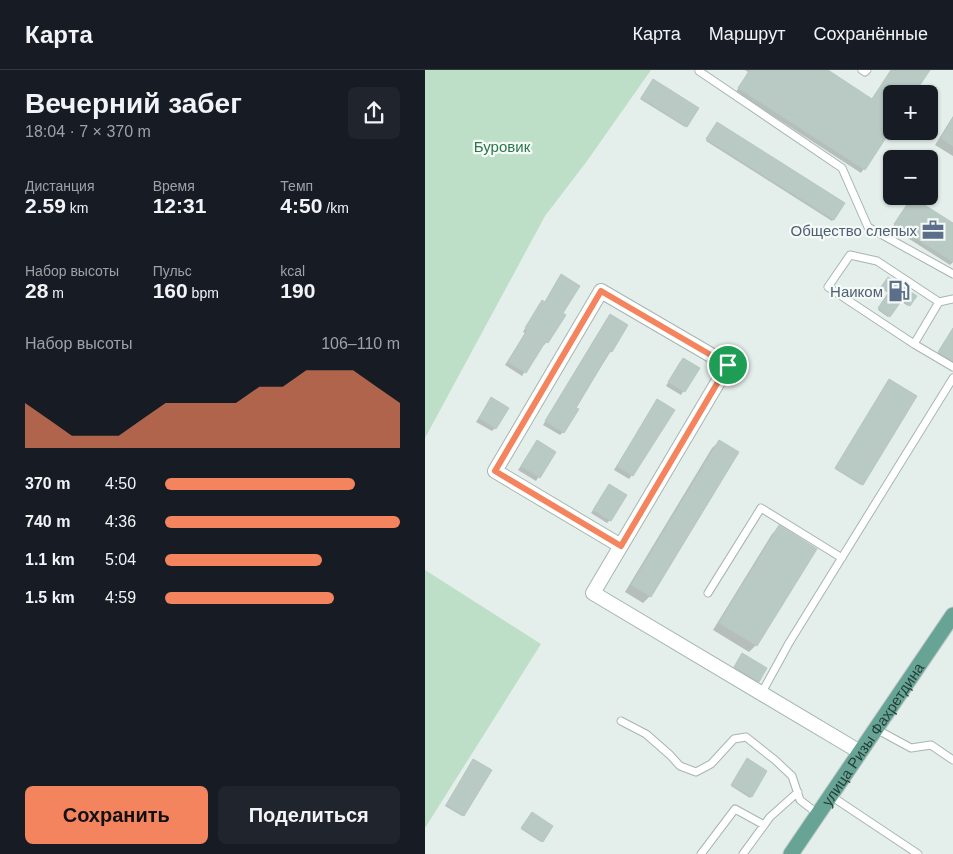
<!DOCTYPE html>
<html lang="ru">
<meta charset="utf-8">
<style>
:root{--surface:#171b24;--page:#20242c;--text:#f1f3f6;--muted:#9ea1a6;--line:#363941;--accent:#f3845d}
body{margin:0;font-family:Helvetica,sans-serif;background:var(--page);color:var(--text);height:100vh;display:flex;flex-direction:column;font-size:19px;white-space:nowrap}
*{box-sizing:border-box;margin:0}
p{font-size:16px;color:var(--muted)}
.icon{flex:none;width:28px;height:28px;fill:none;stroke:currentColor;stroke-width:2;stroke-linecap:round;stroke-linejoin:round}
.map{position:relative;flex:1;overflow:hidden}
.panel{display:flex;flex-direction:column;background:var(--surface);width:425px}
.panel>*{flex:none}
.controls{position:absolute;left:458px;top:15px;display:grid;gap:10px}
.controls a{display:grid;place-items:center;width:55px;height:55px;border-radius:8px;background:var(--surface);box-shadow:0 1px 4px #0004;font-size:25px}
.pin{position:absolute;display:grid;place-items:center;width:42px;height:42px;color:#fff;margin:-21px;border:2px solid #fff;border-radius:50%;box-shadow:0 1px 5px #0007}
.round{display:grid;place-items:center;flex:none;width:52px;height:52px;border-radius:8px;background:var(--page)}
.summary{display:flex;align-items:center;justify-content:space-between;height:85px;padding:0 25px}
h1{font-size:28px;font-weight:600;line-height:38px}
.figures{display:grid;grid-template-columns:repeat(3,1fr);gap:8px;height:85px;padding:5px 25px}
.figures div{display:grid;align-content:center}
.figures b{font-size:21px;font-weight:600}
.figures small{font-size:14px;font-weight:400}
.figures p{font-size:14px}
.chart{height:140px;padding:10px 25px}
.chart p{display:flex;justify-content:space-between}
.chart svg{width:100%;height:90px;margin-top:5px;fill:var(--accent);opacity:.7}
.action{display:flex;gap:10px;margin-top:auto;padding:10px 25px}
.action a{flex:1;height:58px;border-radius:8px;background:var(--accent);color:#111;font-size:20px;font-weight:600;line-height:58px;text-align:center}
.action a+a{background:var(--page);color:var(--text)}
ul{padding:0 25px;list-style:none;font-size:16px}
li{display:grid;grid-template-columns:80px 60px 1fr;align-items:center;height:38px}
li i{height:12px;border-radius:6px;background:var(--accent)}
header{display:flex;align-items:center;gap:30px;box-sizing:border-box;height:70px;padding:0 25px;background:var(--surface);border-bottom:1px solid var(--line)}
header strong{font-size:24px}
nav{display:flex;gap:28px;margin-inline-start:auto;font-size:18px}
main{display:flex;flex:1;min-height:0}
.map>svg:first-child{display:block}
</style>
<header>
<strong>Карта</strong>
<nav><a>Карта</a><a>Маршрут</a><a>Сохранённые</a></nav>
</header>
<main>
<section class="panel">
<div class="summary"><div><h1>Вечерний забег</h1><p>18:04 · 7 × 370 m</p></div><a class="round"><svg class="icon" aria-label="share" viewBox="0 0 24 24"><path d="M12 15V3M7 8l5-5 5 5M5 13v7h14v-7"/></svg></a></div>
<div class="figures">
<div><p>Дистанция</p><b>2.59<small> km</small></b></div>
<div><p>Время</p><b>12:31</b></div>
<div><p>Темп</p><b>4:50<small> /km</small></b></div>
</div>
<div class="figures">
<div><p>Набор высоты</p><b>28<small> m</small></b></div>
<div><p>Пульс</p><b>160<small> bpm</small></b></div>
<div><p>kcal</p><b>190</b></div>
</div>
<div class="chart"><p><span>Набор высоты</span>106–110 m</p>
<svg viewBox="0 0 160 44" preserveAspectRatio="none"><path d="M0 44V22L10 30L20 38L30 38L40 38L50 30L60 22L70 22L80 22L90 22L100 14L110 14L120 6L130 6L140 6L150 14L160 22V44z"/></svg>
</div>
<ul>
<li><b>370 m</b>4:50<i style="width:81%"></i></li>
<li><b>740 m</b>4:36<i style="width:100%"></i></li>
<li><b>1.1 km</b>5:04<i style="width:67%"></i></li>
<li><b>1.5 km</b>4:59<i style="width:72%"></i></li>
</ul>
<div class="action"><a>Сохранить</a><a>Поделиться</a></div>
</section>
<div class="map">
<svg width="528" height="784" viewBox="0 0 528 784">
<rect width="100%" height="100%" fill="#e4eeea"/>
<path fill="#bddfc7" d="M0 0H226L162 91 120 146 0 368Z
M0 500 116 574 0 758Z"/>
<path fill="#0003" d="M320 0H401L446 30 466 0H503L466 24V57L436 103 311 22 323 2Z
M227 12 261 56 260 57 215 29Z
M528 46V86L510 75Z
M291 54 418 133 408 150 407 151 281 71Z
M487 129 528 155V192L525 195 467 158Z
M133 209 137 244 122 272 119 275 117 274 97 306 80 295 100 263 98 262 114 235 117 232 119 233Z
M462 209 484 235 483 236 475 231 463 247 453 240 463 223 456 218Z
M182 249 186 281 149 338 138 362 135 365 118 355Z
M528 258V296L511 286Z
M255 292 273 298 256 325 241 316Z
M463 312 437 414 436 415 410 399Z
M66 329 70 358 67 361 51 352Z
M232 331 207 405 204 409 189 400Z
M112 372 129 382 111 411 93 400Z
M294 372 225 526 218 533 200 522 287 378Z
M184 416 185 450 182 453 166 443Z
M354 457 390 479 331 575 324 582 288 560 347 464Z
M316 586 333 611 332 612 309 598Z
M321 691 326 726 325 728 306 716Z
M47 692 38 745 37 746 20 736Z
M106 745 117 771 116 772 96 759Z"/>
<path fill="#b9c9c3" stroke="#b6c8c1" d="M325 0H403L447 29 466 0H505L489 24H466V60L440 100 313 18Z
M228 9 274 38 262 57 216 28Z
M528 48V76L516 68Z
M292 52 420 133 409 150 281 69Z
M487 127 528 153V192L469 154Z
M136 204 155 216 138 243 141 245 123 273 121 271 101 303 83 292 102 260 100 258 117 230 120 232Z
M463 207 492 226 485 236 477 230 465 247 453 238 464 222 456 217Z
M185 244 203 255 187 282 185 281 151 338 154 339 139 363 120 351Z
M528 258V291L513 282Z
M258 288 275 298 260 322 243 312Z
M464 309 492 326 438 415 410 398Z
M66 327 84 338 71 359 54 348Z
M232 329 250 340 208 406 192 396Z
M112 370 131 382 115 408 96 396Z
M294 370 314 382 226 527 206 515Z
M184 414 202 425 186 451 168 440Z
M354 455 392 479 332 576 294 553Z
M317 583 342 598 334 612 309 597Z
M322 688 342 701 327 727 306 715Z
M48 689 67 700 39 746 21 735Z
M107 742 128 756 118 772 96 758Z"/>
<g fill="none" stroke-linecap="round" stroke-linejoin="round">
<g stroke="#a6b6b1" stroke-width="9">
<path id="service" d="M275 0 274 1 417 98 443 157 528 204
M437 0 440 2 442 0
M514 232 452 191 425 185 403 217 489 274 528 297
M489 274 514 232 528 229
M283 523 336 438 417 488
M336 624 364 573 528 308
M196 651 221 664 245 685 255 696 271 702 286 694 309 669 321 667 350 690 367 706 375 730 393 744
M451 659 486 678 506 675 528 690
M406 726 493 784
M276 784 310 739 339 755
M318 784 345 747 373 722"/>
</g>
<g stroke="#a6b6b1" stroke-width="16">
<path id="minor" d="M196 476 70 401 176 221 303 295 168 523 435 682"/>
</g>
<g stroke="#c1cac7" stroke-width="17">
<g id="primary">
<path id="s1" d="M366 784 528 545"/>
</g>
</g>
<use href="#service" stroke="#fff" stroke-width="7"/>
<use href="#minor" stroke="#fff" stroke-width="14"/>
<use href="#primary" stroke="#68a495" stroke-width="15"/>
</g>
<g fill="none" stroke-linecap="round" stroke-linejoin="round">
<g stroke="#fff" stroke-width="10">
<path id="route" d="M176 221 303 295 196 476 70 401Z"/>
</g>
<use href="#route" stroke="#f3845d" stroke-width="6"/>
</g>
<defs>
<g id="office-bare" transform="scale(1.725)"><path d="M-6-3h4V-5.5h4V-3h4V5H-6ZM-1-4.5V-3h2v-1.5ZM-6 0V1H6V0Z" fill="#5c6f8a" stroke="#f5faf7" stroke-width="2.5" paint-order="stroke"/></g>
<g id="fuel-bare" transform="scale(1.725)"><path d="M-5.5-6h7V0h2V4h1.3V-2.5L3-4.5l.8-.8L6-3V5H2.5V1h-1V6h-7ZM-4.2-4.7v3.2H.2V-4.7Z" fill="#5c6f8a" stroke="#f5faf7" stroke-width="2.5" paint-order="stroke"/></g>
</defs>
<g fill-rule="evenodd">
<use href="#office-bare" x="508" y="160"/>
<use href="#fuel-bare" x="474" y="221"/>
</g>
<g text-anchor="middle" dominant-baseline="central" stroke-width="4.5" stroke-linejoin="round" paint-order="stroke">
<g font-size="15" fill="#2c774a" stroke="#f5faf7">
<text x="77" y="76">Буровик</text>
</g>
<g font-size="15" fill="#4e5e75" stroke="#f5faf7" text-anchor="end">
<text x="492" y="160">Общество слепых</text>
<text x="458" y="221">Наиком</text>
</g>
<g font-size="15" fill="#234038" stroke="#f5faf7">
<text stroke="none"><textPath href="#s1" startOffset="145">улица Ризы Фахретдина</textPath></text>
</g>
</g>
</svg>
<div class="controls">
<a>+</a>
<a>−</a>
</div>
<div class="pin" style="left:303px;top:295px;background:#1e9e55"><svg class="icon" aria-label="arrive" viewBox="0 0 24 24"><path d="M6 21V4h12l-3 4 3 4H6"/></svg></div>
</div>
</main>
